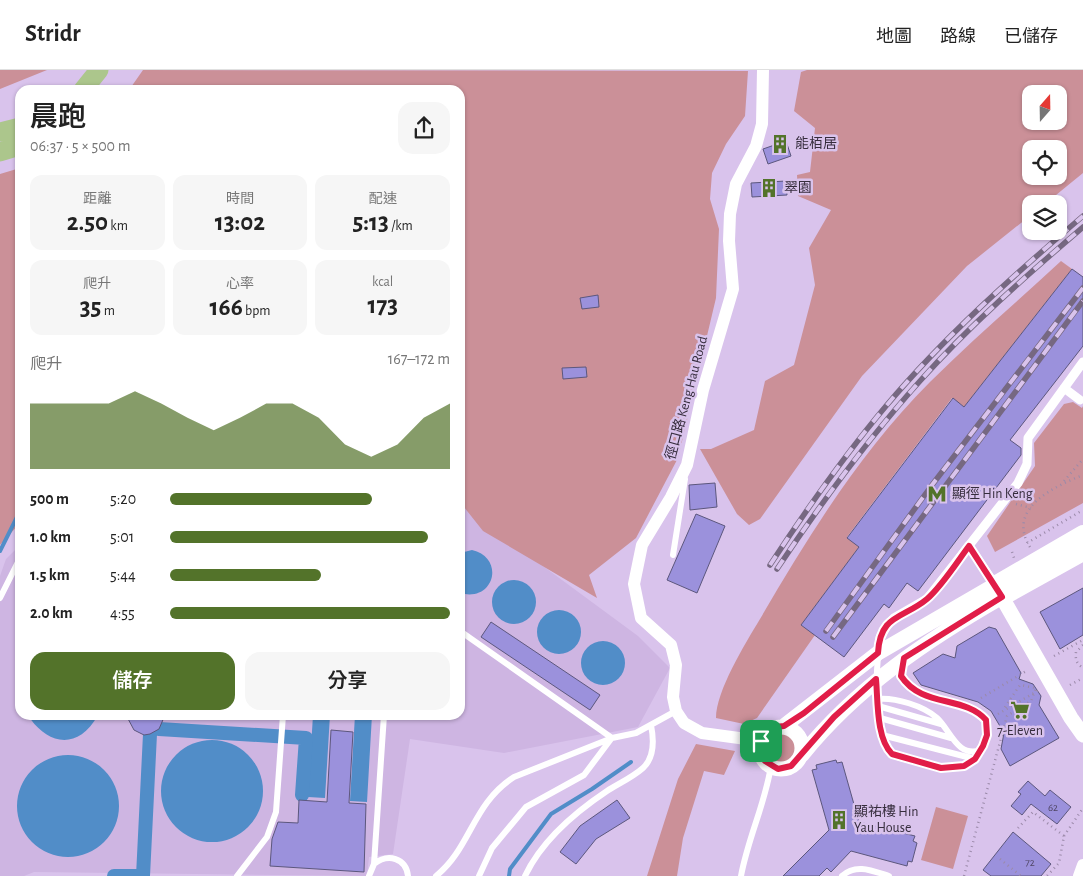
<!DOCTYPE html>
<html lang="zh-TW">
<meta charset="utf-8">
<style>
:root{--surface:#fff;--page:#f6f6f6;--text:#222;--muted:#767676;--line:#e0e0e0;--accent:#53732a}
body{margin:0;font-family:"Alegreya Sans","Noto Sans TC",sans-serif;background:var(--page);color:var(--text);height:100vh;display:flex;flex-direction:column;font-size:19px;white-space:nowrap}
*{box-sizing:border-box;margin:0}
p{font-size:16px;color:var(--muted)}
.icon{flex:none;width:28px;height:28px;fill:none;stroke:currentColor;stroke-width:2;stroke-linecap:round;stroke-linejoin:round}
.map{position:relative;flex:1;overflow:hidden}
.sheet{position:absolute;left:15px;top:15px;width:450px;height:635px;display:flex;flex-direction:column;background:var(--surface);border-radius:15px;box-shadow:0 1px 4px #0004}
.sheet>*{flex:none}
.needle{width:32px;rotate:20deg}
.tools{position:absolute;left:1022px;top:15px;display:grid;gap:10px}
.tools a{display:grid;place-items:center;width:45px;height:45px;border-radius:10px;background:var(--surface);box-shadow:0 1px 4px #0004;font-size:25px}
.pin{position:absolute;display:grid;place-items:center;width:42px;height:42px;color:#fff;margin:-21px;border-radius:10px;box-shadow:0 2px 8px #0006}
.round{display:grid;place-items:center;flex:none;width:52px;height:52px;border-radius:15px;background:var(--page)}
.overview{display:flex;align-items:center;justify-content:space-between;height:85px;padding:0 15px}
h1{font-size:28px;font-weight:600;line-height:38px}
.figures{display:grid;grid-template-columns:repeat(3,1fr);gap:8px;height:85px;padding:5px 15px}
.figures div{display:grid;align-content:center;border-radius:12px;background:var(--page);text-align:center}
.figures b{font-size:25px;font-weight:600}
.figures small{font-size:14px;font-weight:400}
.figures p{font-size:14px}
.chart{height:140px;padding:10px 15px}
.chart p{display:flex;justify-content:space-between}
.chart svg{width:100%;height:90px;margin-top:5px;fill:var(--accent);opacity:.7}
.primary-button{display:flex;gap:10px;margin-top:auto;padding:10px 15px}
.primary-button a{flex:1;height:58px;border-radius:15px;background:var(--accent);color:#fff;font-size:20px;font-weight:600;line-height:58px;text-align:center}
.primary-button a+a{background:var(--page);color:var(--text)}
ul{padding:0 15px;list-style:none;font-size:16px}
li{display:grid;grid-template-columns:80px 60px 1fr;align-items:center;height:38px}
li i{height:12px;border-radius:6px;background:var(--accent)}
header{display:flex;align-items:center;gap:30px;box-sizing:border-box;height:70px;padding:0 25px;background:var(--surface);border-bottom:1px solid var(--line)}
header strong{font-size:24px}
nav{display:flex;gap:28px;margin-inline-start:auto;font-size:18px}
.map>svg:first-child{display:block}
</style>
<header>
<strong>Stridr</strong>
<nav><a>地圖</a><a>路線</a><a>已儲存</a></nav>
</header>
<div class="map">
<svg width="1083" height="806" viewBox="0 0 1083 806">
<rect width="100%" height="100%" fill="#d9c3ec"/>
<path fill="#ceb5e2" d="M460 435 638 566 670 598 638 657 504 683 410 669 393 784 369 787 367 806 34 802 24 806H0V506L6 489 20 475V645H460Z"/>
<path fill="#cb9098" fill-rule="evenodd" d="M0 0H47L0 19Z
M143 0 748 1 745 46 726 74 712 103 710 129 719 159 716 228 678 388 636 468 589 505 597 528 483 461 460 432V20H129Z
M807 0H1083V103L1045 134H1031V145L967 196 862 306 760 449 749 455 737 444 700 379H711L754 360 765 311 794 295 815 215 809 178 831 140 798 126 797 105 810 102 815 58 794 41 801 2ZM1031 24H1059V51H1031ZM1031 79H1059V106H1031Z
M20 98V453L0 475V104Z
M1061 191 1072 199 964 337 952 328 847 467 859 477 801 555 815 565 757 648 744 654 716 648C716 621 745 574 760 549 809 465 861 381 930 312 972 270 1018 231 1061 191Z
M1073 332 1082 338 1083 336V433L995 482 987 466 1035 396 1034 373 1064 334Z
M762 677a19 19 0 1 1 38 0a19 19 0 1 1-38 0Z
M696 674 735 681 724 705 704 701 683 768 677 806H647L678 709Z
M936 737 968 746 953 799 921 790Z"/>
<path fill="#518dc8" d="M472 480C506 488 494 533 460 523V483Z
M492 532a22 22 0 1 1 44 0a22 22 0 1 1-44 0Z
M537 562a22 22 0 1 1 44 0a22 22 0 1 1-44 0Z
M581 593a22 22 0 1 1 44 0a22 22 0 1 1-44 0Z
M20 582V645H98C62 709 0 636 20 582Z
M313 645H330L325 728 308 727Z
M355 645H372L367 732 350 731Z
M161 721a51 51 0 1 1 102 0a51 51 0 1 1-102 0Z
M17 736a51 51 0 1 1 102 0a51 51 0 1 1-102 0Z"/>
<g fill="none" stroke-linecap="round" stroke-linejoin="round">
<path stroke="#518dc8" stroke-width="4" d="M0 481 20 441
M509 806 510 799 551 744 592 719 631 692"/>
<path stroke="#518dc8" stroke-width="14" d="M159 659 306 668 302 725
M114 806H137
M143 806 150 664"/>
</g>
<path fill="#9b91dc" stroke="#5c577d" d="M786 71 791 86 768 94 763 79Z
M786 111 787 125 752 127 751 113Z
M1072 199 1083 207V276L1010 370 1021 378V385L918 521 907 513 889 538 884 534 844 587 801 555 859 477 847 468 953 328 964 337Z
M598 225 599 237 582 239 580 228Z
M586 297 587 307 563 309 562 298Z
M715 413 717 437 690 440 689 415Z
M696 444 725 456 697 523 667 510Z
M1083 518V565L1060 579 1040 542Z
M491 552 600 625 590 640 481 567Z
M989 557 996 559 1021 603 1019 609 1033 614 1041 626 1039 635 1059 668 1010 696 1001 679 1004 663 991 641 978 632 921 615 913 603 943 584 955 588 957 576Z
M126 645H165L159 659 150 664 144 665 134 660Z
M331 660 353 662 349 733 366 734 364 802 270 796 272 769 278 752 298 753 299 730 327 732Z
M836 690 837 693 842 692 859 752 915 766 913 771 917 773 912 792 908 791 907 796 851 781 831 802 827 798 819 806H783L829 760 812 700 817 699 816 695Z
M1028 711 1045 726 1050 720 1071 737 1057 754 1031 734 1022 745 1011 736 1021 724 1018 722Z
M617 730 630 748 596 769 576 794 560 782 580 756Z
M1013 762 1051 794 1041 806H991L983 800Z"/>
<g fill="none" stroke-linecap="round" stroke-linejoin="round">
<path stroke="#9b8aa9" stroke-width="2.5" stroke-dasharray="1 4" stroke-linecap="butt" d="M1064 411 1083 389
M1016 434 1031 438
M1027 473 1083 440
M1030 477C1006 439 1053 417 1083 405
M1012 482 1014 488
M1083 575 1076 582C1075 590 1077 594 1083 598
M1054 586 1083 570
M1070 615 1083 608
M981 628 1028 600
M998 644 1039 620
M1018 758 1033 742 1064 766 1059 793 1047 806
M1064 766 1083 738
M1000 789 1021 806
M964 806 1007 646 1031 631 1036 618 1020 615 1003 640"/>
<path stroke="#fff" stroke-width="6" d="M673 485 685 409
M0 528 20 488
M460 561 612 668
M878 586C876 607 875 664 888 681 895 689 907 689 916 692 943 698 964 706 981 679 987 670 989 660 987 650 964 625 922 638 901 606L902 594
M877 629C895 627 924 636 937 648 951 661 957 688 981 680
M878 636 941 654
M384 645 374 794C388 783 406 788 408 806
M880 648 951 668
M882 665 975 689
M237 806 267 767 276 742 283 645
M369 806 374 794
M436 806C471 778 472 734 514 707L612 668 636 663 676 641
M479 806 492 778 526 737 584 705 611 669
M525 806C542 770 574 743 607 721 618 714 633 707 643 698 655 687 654 670 651 655
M741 806C748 768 765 734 771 696
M842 806C856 793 873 801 889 806"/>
<path stroke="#fff" stroke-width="9" d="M1064 318 1080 330
M969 476 995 515
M878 583 880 568 888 554 894 548 927 529 1018 413 1027 394 1028 368 1083 292"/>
<path stroke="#fff" stroke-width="12" d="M761 671 702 663 684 653 676 641 673 627 676 595 671 575 641 548 634 514 642 475 671 427 687 395 703 320 733 219 729 171 730 144 736 114 756 76 762 54 763 0
M1079 806 1083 795"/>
<path stroke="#fff" stroke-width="15" d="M784 656 878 583 995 515 1071 648 1083 665
M760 678a21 21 0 1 1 42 0a21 21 0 1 1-42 0Z
M802 685C857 617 927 570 1002 527"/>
<path stroke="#fff" stroke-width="18" d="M995 515 1083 464
M1002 527 1083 482"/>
<path stroke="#acc68c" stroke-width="19" d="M83 20 99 0
M0 62 20 57
M0 82 20 76"/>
<g stroke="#766881" stroke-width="5.5">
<path id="rail" d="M770 495C806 440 844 386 886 336 945 266 1014 205 1083 146
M777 499C821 433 867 370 920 311 970 255 1026 206 1083 157
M826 561 932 415 1083 218
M833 567 1083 231"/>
</g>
<use href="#rail" stroke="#d9c3ec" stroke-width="4" stroke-dasharray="11" stroke-linecap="butt"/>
</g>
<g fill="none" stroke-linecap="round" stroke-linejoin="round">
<g stroke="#fff" stroke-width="10">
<path id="route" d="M969 476 1002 527 904 588 901 606C922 638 964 625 986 650L987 665 983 676 975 689 964 696 941 698 892 684C876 668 878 631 876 609L834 647 791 696 778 699 765 691 760 679 764 665 776 657 784 656 804 643 878 583C880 544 903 549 927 529 942 516 957 492 969 476Z"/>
</g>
<use href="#route" stroke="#e11d48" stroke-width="6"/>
</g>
<defs>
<g id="building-bare" transform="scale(1.5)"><path d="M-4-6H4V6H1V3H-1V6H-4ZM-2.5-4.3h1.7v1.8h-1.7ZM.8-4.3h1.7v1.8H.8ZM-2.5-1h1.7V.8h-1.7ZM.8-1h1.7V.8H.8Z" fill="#53732a" stroke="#d9c3ec" stroke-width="2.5" paint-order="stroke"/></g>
<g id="metro-bare" transform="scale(1.5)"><path d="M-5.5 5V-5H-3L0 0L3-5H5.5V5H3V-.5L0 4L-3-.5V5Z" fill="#53732a" stroke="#d9c3ec" stroke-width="2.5" paint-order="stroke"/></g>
<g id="supermarket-bare" transform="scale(1.5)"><path d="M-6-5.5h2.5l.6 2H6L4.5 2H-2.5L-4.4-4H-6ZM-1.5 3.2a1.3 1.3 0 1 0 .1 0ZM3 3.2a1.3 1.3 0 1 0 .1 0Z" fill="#53732a" stroke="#d9c3ec" stroke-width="2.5" paint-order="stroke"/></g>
</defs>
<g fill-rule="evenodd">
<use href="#building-bare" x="780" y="74"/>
<use href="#building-bare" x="769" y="118"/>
<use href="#metro-bare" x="937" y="424"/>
<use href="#supermarket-bare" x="1020" y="640"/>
<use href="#building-bare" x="839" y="750"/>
</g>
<g text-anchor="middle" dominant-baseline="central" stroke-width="5" stroke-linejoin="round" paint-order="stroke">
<g font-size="11" fill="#4f4665">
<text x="1053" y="737">62</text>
<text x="1030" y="792">72</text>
</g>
<g font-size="14" fill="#362d3d" stroke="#d9c3ec" text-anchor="start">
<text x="795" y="74">能栢居</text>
<text x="784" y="118">翠園</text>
<text x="952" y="424">顯徑 Hin Keng</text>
<text x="1020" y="661" text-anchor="middle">7-Eleven</text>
<text x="854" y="742">顯祐樓 Hin<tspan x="854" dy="16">Yau House</tspan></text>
</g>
<g font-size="14" fill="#362d3d" stroke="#d9c3ec">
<text transform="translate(687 328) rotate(-75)">徑口路 Keng Hau Road</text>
</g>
</g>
</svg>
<div class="tools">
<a><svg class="needle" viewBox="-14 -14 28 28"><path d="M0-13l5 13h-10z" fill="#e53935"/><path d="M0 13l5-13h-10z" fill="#767676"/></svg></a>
<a><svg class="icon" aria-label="locate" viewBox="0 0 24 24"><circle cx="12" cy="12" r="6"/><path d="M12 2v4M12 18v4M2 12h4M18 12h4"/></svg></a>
<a><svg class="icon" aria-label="layers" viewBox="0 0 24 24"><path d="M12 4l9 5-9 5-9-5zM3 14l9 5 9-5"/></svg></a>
</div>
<div class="pin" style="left:761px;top:671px;background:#1e9e55"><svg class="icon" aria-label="arrive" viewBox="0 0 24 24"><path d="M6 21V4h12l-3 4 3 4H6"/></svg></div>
<section class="sheet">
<div class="overview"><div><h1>晨跑</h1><p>06:37 · 5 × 500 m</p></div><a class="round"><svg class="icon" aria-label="share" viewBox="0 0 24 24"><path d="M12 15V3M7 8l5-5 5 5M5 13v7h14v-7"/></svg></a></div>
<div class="figures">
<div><p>距離</p><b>2.50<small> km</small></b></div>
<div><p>時間</p><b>13:02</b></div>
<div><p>配速</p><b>5:13<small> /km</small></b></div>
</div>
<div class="figures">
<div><p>爬升</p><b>35<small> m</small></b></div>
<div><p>心率</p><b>166<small> bpm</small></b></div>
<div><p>kcal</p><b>173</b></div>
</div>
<div class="chart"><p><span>爬升</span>167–172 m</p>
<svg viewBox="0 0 160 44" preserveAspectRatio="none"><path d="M0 44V12L10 12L20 12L30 12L40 6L50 12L60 19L70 25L80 19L90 12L100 12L110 19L120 32L130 38L140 32L150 19L160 12V44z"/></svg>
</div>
<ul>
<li><b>500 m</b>5:20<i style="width:72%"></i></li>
<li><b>1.0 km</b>5:01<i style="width:92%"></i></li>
<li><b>1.5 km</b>5:44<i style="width:54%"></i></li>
<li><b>2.0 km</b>4:55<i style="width:100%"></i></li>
</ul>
<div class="primary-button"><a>儲存</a><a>分享</a></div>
</section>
</div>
